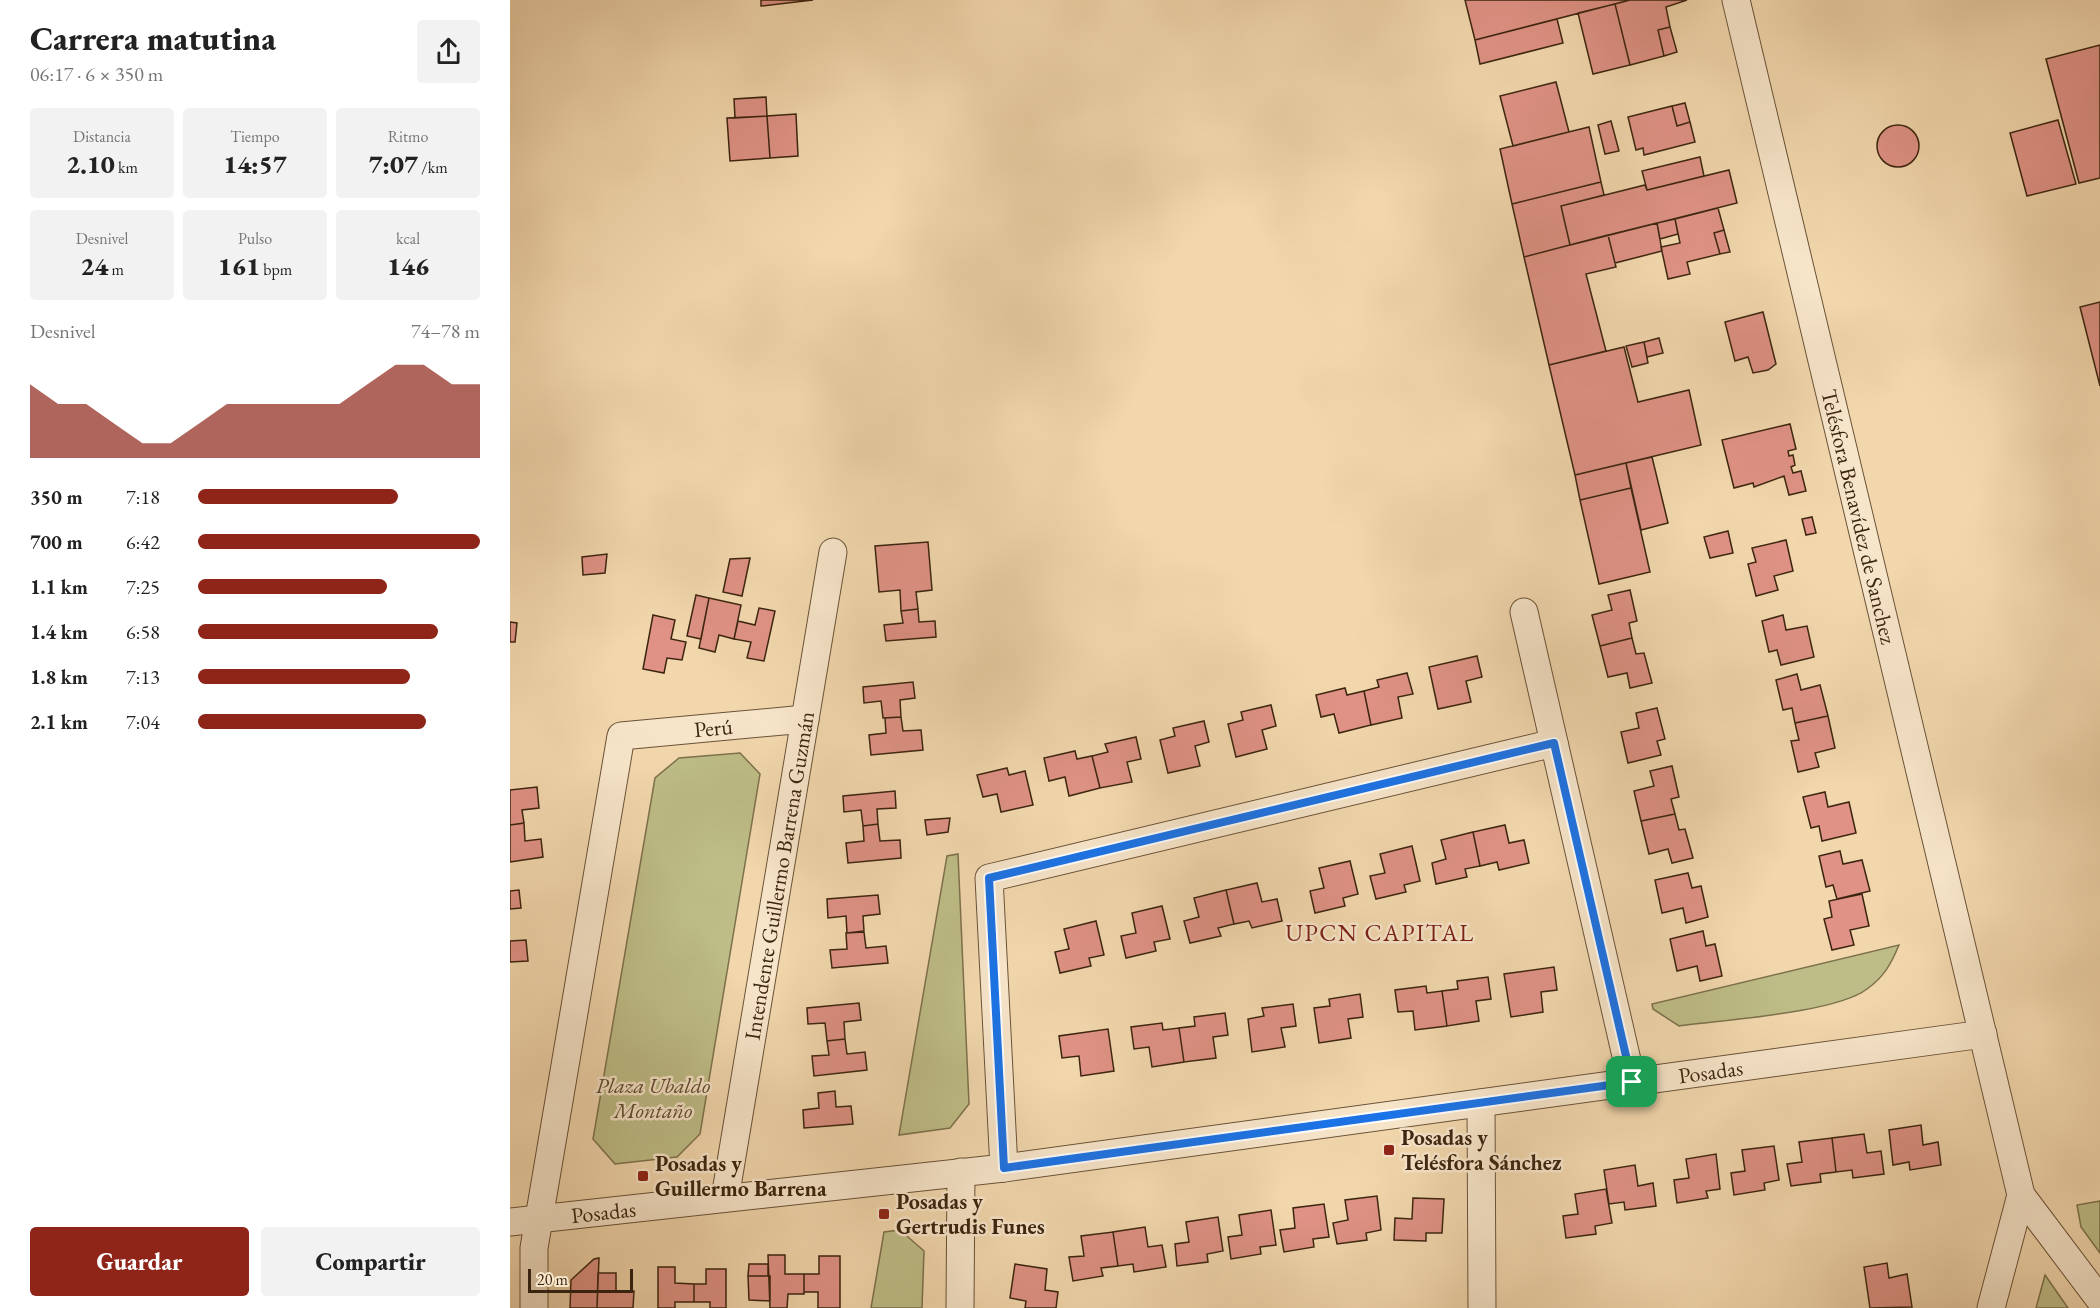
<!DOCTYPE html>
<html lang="es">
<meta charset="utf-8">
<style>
:root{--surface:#fff;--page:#f2f2f2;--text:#222;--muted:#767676;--accent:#8f2418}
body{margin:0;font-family:"EB Garamond",serif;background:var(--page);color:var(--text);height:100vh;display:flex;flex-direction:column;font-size:22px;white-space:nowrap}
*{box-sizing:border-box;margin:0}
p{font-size:20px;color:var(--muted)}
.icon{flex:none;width:33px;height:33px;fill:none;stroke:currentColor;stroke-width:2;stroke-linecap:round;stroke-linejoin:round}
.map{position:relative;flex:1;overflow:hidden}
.details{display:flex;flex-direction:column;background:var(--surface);width:510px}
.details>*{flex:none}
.scale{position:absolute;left:18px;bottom:15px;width:105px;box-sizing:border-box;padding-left:6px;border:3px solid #3c2510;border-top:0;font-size:16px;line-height:21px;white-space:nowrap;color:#3c2510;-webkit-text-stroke:4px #f7e5ca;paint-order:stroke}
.pin{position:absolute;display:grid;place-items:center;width:51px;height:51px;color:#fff;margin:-26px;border-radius:12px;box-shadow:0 3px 9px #0006}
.round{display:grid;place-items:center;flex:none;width:63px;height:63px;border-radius:6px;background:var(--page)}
.head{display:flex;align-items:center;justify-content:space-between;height:102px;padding:0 30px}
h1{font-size:33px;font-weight:800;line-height:45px}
.stats{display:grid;grid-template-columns:repeat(3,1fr);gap:9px;height:102px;padding:6px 30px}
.stats div{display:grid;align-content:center;border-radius:6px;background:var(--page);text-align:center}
.stats b{font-size:26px;font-weight:800}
.stats small{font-size:16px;font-weight:400}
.stats p{font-size:16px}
.chart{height:168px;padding:12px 30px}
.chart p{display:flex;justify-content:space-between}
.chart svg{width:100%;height:108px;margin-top:6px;fill:var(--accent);opacity:.7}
.button{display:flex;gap:12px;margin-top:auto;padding:12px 30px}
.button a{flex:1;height:69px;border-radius:6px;background:var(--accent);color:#fff;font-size:24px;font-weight:800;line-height:69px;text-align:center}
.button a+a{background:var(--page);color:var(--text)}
ul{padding:0 30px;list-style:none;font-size:20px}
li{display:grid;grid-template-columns:96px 72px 1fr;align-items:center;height:45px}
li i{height:15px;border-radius:8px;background:var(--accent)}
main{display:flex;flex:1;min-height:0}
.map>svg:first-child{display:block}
</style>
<main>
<section class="details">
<div class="head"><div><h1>Carrera matutina</h1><p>06:17 · 6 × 350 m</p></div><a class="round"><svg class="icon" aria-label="share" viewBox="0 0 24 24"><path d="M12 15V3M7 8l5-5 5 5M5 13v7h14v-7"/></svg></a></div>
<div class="stats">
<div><p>Distancia</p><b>2.10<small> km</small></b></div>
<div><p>Tiempo</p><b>14:57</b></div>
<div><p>Ritmo</p><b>7:07<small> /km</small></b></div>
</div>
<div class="stats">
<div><p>Desnivel</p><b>24<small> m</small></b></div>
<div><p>Pulso</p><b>161<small> bpm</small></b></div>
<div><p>kcal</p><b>146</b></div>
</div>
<div class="chart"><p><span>Desnivel</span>74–78 m</p>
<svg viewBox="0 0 160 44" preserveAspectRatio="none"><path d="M0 44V14L10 22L20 22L30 30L40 38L50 38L60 30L70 22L80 22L90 22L100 22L110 22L120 14L130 6L140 6L150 14L160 14V44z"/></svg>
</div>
<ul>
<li><b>350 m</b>7:18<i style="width:71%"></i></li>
<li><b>700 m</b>6:42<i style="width:100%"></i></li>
<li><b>1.1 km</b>7:25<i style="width:67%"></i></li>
<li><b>1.4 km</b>6:58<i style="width:85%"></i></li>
<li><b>1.8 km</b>7:13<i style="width:75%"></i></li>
<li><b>2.1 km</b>7:04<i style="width:81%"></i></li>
</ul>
<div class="button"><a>Guardar</a><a>Compartir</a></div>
</section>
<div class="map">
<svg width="1590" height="1308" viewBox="0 0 1590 1308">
<rect width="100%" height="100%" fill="#f2d7ad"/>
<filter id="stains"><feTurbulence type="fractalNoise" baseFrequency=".00333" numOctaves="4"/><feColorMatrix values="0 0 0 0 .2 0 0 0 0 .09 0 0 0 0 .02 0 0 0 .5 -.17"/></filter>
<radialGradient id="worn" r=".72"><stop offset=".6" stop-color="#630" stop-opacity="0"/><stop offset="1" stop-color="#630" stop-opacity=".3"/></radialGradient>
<path fill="#bebd87" stroke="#7d714c" stroke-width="1.5" d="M230 753 250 774 190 1134 167 1157 105 1164 83 1139 145 778 169 758Z
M448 854 459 1104 440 1128 389 1135 437 856Z
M1389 945C1381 964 1374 977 1357 989 1326 1013 1212 1020 1169 1026L1143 1009 1142 1004Z
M1590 1201V1253L1571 1227 1567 1205Z
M390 1230 414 1251 412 1308H361L374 1232Z
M1535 1275 1558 1308H1526Z"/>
<path fill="#df9285" stroke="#3c2510" stroke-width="1.5" d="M251 0H303L251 6Z
M955 0H1120L965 40Z
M1120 0H1177L1156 7 1160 27 1148 30 1154 56 1120 65 1105 4Z
M1105 4 1120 65 1083 74 1068 13Z
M1047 19 1053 43 970 64 965 40Z
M1160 27 1167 52 1154 56 1148 30Z
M1590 45V178L1569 183 1536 59Z
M1046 82 1059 132 1003 146 990 96Z
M256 97 257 116 225 118 224 99Z
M1175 103 1180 122 1167 126 1162 106Z
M1162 106 1167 126 1180 122 1185 142 1134 155 1133 148 1126 150 1118 117Z
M286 114 288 156 260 158 257 116Z
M257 116 260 158 220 161 217 118Z
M1548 120 1566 184 1517 196 1500 133Z
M1101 121 1109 151 1095 154 1088 125Z
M1367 146a21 21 0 1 1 42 0a21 21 0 1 1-42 0Z
M1079 127 1091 182 1002 204 990 149Z
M1190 157 1194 176 1137 190 1132 171Z
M1219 170 1227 203 1060 245 1051 206 1135 185 1137 190Z
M1091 182 1094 195 1051 206 1060 245 1014 257 1002 204Z
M1208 208 1214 230 1204 233 1210 254 1177 262 1180 274 1158 279 1151 247 1170 243 1165 219Z
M1165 219 1168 234 1150 239 1147 223Z
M1147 223 1152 251 1105 263 1098 235Z
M1214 230 1220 252 1210 254 1204 233Z
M1098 235 1106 267 1076 274 1096 351 1039 365 1014 257Z
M1590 302V386L1570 307Z
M1253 312 1266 364 1258 370 1243 373 1238 357 1225 361 1215 322Z
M1149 338 1153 353 1137 357 1134 342Z
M1134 342 1138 363 1122 367 1116 346Z
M1114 347 1128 402 1179 390 1191 445 1065 475 1039 365Z
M1280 424 1286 449 1278 451 1279 456 1283 455 1285 465 1281 467 1283 473 1291 471 1296 491 1279 495 1274 476 1244 487 1243 483 1224 488 1212 440Z
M1142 457 1158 523 1131 530 1116 463Z
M1116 463 1121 488 1070 500 1065 475Z
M1121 488 1140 572 1089 584 1070 500Z
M1302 517 1306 533 1296 535 1292 519Z
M1218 531 1223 553 1200 558 1194 537Z
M1276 540 1283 571 1264 576 1268 590 1246 596 1238 564 1246 562 1242 548Z
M418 542 422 590 406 592 408 609 391 611 390 590 369 592 365 546Z
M97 554 95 573 73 575 72 557Z
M240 558 232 596 213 592 220 559Z
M1120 590 1127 621 1119 623 1122 638 1090 646 1082 615 1102 610 1098 595Z
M186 595 199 598 191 639 177 636Z
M199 598 231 605 224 639 209 635 205 652 189 648Z
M249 608 265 611 254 661 237 658 241 642 224 639 228 621 245 625Z
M408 609 409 622 425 621 426 637 376 641 374 625 393 623 391 611Z
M143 615 165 620 161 639 176 642 172 660 157 658 154 673 133 669Z
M1273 615 1276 630 1297 626 1304 657 1271 665 1267 650 1259 652 1252 621Z
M0 622 7 623 5 642H0Z
M1122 638 1126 654 1134 653 1142 683 1120 688 1117 673 1098 677 1090 646Z
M967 656 972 677 956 681 961 702 928 709 919 667Z
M897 673 903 694 888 697 892 718 861 725 854 691 869 687 867 680Z
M1287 674 1291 690 1310 685 1318 716 1285 723 1282 708 1273 710 1266 680Z
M403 682 405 698 390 700 391 717 373 718 371 701 354 703 353 687Z
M835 688 837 695 854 691 861 725 829 733 824 714 811 717 806 695Z
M761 705 766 726 752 730 757 749 726 757 718 724 733 720 731 712Z
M1147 708 1155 739 1147 741 1151 755 1118 763 1111 732 1129 728 1126 713Z
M1318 716 1325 748 1305 753 1309 767 1288 772 1281 741 1289 740 1285 723Z
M391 717 393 731 411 730 413 750 361 755 359 735 376 733 375 718Z
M694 721 699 742 685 746 690 766 658 773 650 740 665 736 663 728Z
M626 737 631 759 617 762 622 782 590 788 582 756 598 752 595 744Z
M565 751 567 759 582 756 590 788 559 796 555 777 539 781 534 758Z
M1162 766 1169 797 1161 799 1165 814 1131 821 1124 791 1144 786 1140 771Z
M497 768 499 775 515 771 523 805 491 812 487 794 473 797 467 775Z
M27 787 29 808 12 810 14 823 0 825V790Z
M385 791 386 808 367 809 368 824 353 826 351 810 334 812 333 796Z
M1315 792 1318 807 1339 802 1346 833 1312 841 1309 826 1301 828 1293 797Z
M1165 814 1169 830 1175 829 1183 858 1162 863 1158 849 1139 854 1131 821Z
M440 818 438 832 417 835 415 820Z
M14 823 15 841 31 839 33 857 0 862V825Z
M368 824 370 841 390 840 391 858 338 863 336 843 354 841 353 826Z
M995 825 999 843 1014 840 1019 863 989 870 987 862 970 866 963 832Z
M963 832 970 866 955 869 957 877 926 884 922 863 936 859 931 840Z
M902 846 910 881 894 885 896 892 866 899 860 876 875 873 870 854Z
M1330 851 1333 864 1352 860 1360 891 1327 899 1323 885 1316 887 1309 856Z
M840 861 848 894 833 898 835 906 805 913 800 891 814 888 809 868Z
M1178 873 1182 888 1191 886 1198 917 1176 923 1173 908 1152 913 1145 880Z
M747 883 752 902 767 899 772 921 742 928 739 921 724 924 716 890Z
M9 890 11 908 0 909V891Z
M716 890 724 924 708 928 711 936 680 943 674 921 689 917 684 898Z
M1352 894 1359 926 1340 930 1344 945 1322 950 1314 919 1322 917 1319 901Z
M368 895 370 914 353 916 354 931 337 933 336 916 318 918 317 899Z
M652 906 660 939 644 942 646 951 616 958 611 936 626 933 622 913Z
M586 921 594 955 579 958 581 966 550 973 545 952 559 949 554 929Z
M1193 931 1196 946 1205 944 1212 976 1190 981 1187 966 1167 971 1160 939Z
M354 932 356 948 376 946 378 963 322 968 320 950 337 949 336 933Z
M16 940 18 961 0 962V941Z
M1044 967 1047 990 1031 992 1033 1012 1001 1017 994 974Z
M978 977 981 999 966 1001 969 1021 937 1026 932 991 948 989 947 981Z
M916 986 917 993 932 991 937 1026 905 1030 903 1011 888 1012 885 990Z
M850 994 853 1017 838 1019 841 1038 809 1043 804 1008 820 1006 819 999Z
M349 1003 351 1020 334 1022 335 1039 317 1041 315 1023 298 1024 297 1008Z
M783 1004 786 1026 771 1028 775 1047 742 1052 738 1019 754 1016 752 1008Z
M715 1013 718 1035 703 1037 706 1058 674 1062 669 1028 685 1026 684 1017Z
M652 1023 653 1030 669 1028 674 1062 642 1067 639 1047 624 1049 621 1027Z
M598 1029 604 1071 571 1076 569 1056 552 1058 549 1036Z
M335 1039 337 1054 355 1052 357 1070 304 1076 302 1056 319 1055 317 1041Z
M325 1091 326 1107 341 1106 343 1124 294 1128 293 1110 309 1108 308 1093Z
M1411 1125 1413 1145 1428 1142 1431 1165 1400 1170 1399 1162 1383 1165 1379 1130Z
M1354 1134 1357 1153 1371 1151 1374 1174 1343 1178 1342 1170 1326 1172 1322 1138Z
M1322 1138 1326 1172 1310 1174 1311 1182 1281 1186 1277 1164 1292 1162 1289 1142Z
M1264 1146 1269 1180 1254 1183 1255 1190 1224 1195 1221 1173 1235 1171 1232 1150Z
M1206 1154 1210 1189 1196 1191 1198 1198 1167 1203 1164 1180 1179 1178 1176 1159Z
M1125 1165 1128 1186 1143 1183 1146 1206 1115 1210 1114 1202 1099 1204 1094 1170Z
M1096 1189 1102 1223 1085 1226 1086 1234 1056 1238 1053 1216 1068 1214 1065 1194Z
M867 1196 871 1230 856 1233 857 1240 827 1244 823 1223 838 1220 835 1200Z
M903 1198 934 1199 932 1233H916V1241L884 1240 885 1218 902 1219Z
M814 1204 819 1237 803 1239 804 1247 774 1252 770 1230 785 1228 783 1208Z
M761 1210 766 1245 750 1247 751 1254 721 1259 718 1237 732 1235 729 1215Z
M708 1217 713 1251 697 1254 698 1262 667 1266 665 1244 679 1242 676 1222Z
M635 1227 638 1247 652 1245 656 1267 624 1272 623 1264 608 1266 603 1232Z
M603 1232 608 1266 591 1268 593 1276 563 1281 559 1257 574 1256 571 1236Z
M258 1255H275V1274H294V1294H278L277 1308H260Z
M309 1256H330V1308H308V1292H294V1274H309Z
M89 1258 87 1308H60L61 1280 84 1259Z
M1377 1263 1379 1278 1397 1274 1402 1307 1360 1308 1354 1267Z
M239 1264H258V1276H238Z
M505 1264 537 1269 535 1290 548 1292 546 1308H515L516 1301 500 1298Z
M148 1267H165V1283L184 1284V1302H165V1308H148Z
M196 1269H216V1308H200V1302H184V1284H196Z
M88 1273H106V1291H124L123 1308H87Z
M238 1276H260V1301L239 1300Z"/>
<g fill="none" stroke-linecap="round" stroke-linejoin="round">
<g stroke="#6a5237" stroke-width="29">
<g id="minor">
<path id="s1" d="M1226 0 1511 1195 1590 1300"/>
<path d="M1014 612 1122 1082"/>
<path d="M971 1103 972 1308"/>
<path d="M494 1168 479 878 1044 743"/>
<path id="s2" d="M215 1198 323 552"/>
<path id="s3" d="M0 1222 494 1168 1473 1034"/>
<path id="s4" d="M24 1308V1248L111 736 295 719"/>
<path d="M450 1308 451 1172"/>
<path d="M1481 1308 1511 1195"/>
</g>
</g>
<use href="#minor" stroke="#f7e5ca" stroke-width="27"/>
</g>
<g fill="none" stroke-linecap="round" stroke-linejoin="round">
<g stroke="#fff" stroke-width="12">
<path id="route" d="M1044 743 1122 1082 494 1168 479 878Z"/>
</g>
<use href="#route" stroke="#1a73e8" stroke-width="8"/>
</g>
<g fill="#8f2418" stroke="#f7e5ca" stroke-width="2">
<rect x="873" y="1144" width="12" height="12" rx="3"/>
<rect x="127" y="1170" width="12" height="12" rx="3"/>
<rect x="368" y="1208" width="12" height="12" rx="3"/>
</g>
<g text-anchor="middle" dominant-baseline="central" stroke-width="5" stroke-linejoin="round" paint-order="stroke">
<g font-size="22" fill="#3c2510" stroke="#f7e5ca">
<text stroke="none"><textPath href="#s1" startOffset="531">Telésfora Benavídez de Sanchez</textPath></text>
<text stroke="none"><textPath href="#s4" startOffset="672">Perú</textPath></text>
<text stroke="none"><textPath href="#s2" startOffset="327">Intendente Guillermo Barrena Guzmán</textPath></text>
<text stroke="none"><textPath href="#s3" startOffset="1210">Posadas</textPath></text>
<text stroke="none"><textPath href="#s3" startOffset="94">Posadas</textPath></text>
</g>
<g font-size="22" font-style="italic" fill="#5c4b2e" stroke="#f7e5ca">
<text x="143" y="1085">Plaza Ubaldo<tspan x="143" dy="25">Montaño</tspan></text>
</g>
<g font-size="22" font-weight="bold" fill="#3c2510" stroke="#f7e5ca" text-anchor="start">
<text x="891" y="1137">Posadas y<tspan x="891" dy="25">Telésfora Sánchez</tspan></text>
<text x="145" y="1163">Posadas y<tspan x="145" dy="25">Guillermo Barrena</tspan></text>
<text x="386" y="1201">Posadas y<tspan x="386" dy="25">Gertrudis Funes</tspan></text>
</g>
<g font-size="24" letter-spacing="1.5" fill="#7a1f14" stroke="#f7e5ca">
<text x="870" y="932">UPCN CAPITAL</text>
</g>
</g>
<rect width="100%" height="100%" filter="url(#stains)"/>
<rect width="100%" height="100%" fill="url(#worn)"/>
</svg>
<div class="scale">20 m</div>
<div class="pin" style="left:1122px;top:1082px;background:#1e9e55"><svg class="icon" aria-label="arrive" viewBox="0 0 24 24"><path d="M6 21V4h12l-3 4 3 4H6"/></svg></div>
</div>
</main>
